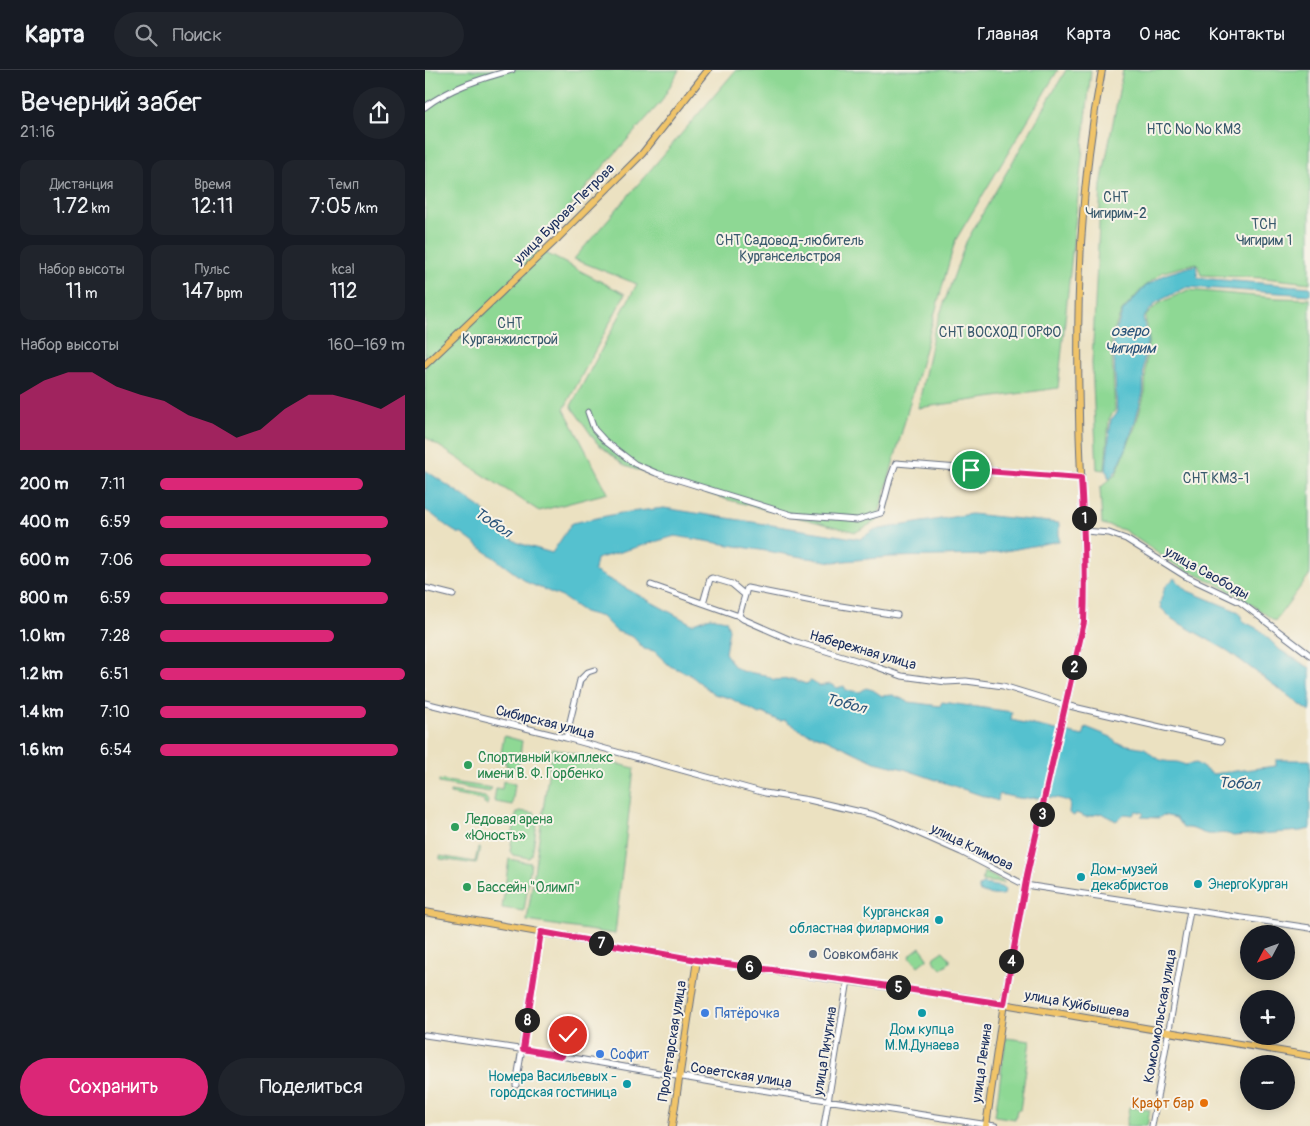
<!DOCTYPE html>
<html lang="ru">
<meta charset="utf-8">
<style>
:root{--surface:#171b24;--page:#20242c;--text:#f1f3f6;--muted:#9ea1a6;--line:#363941;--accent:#db2777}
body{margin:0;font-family:Pangolin,sans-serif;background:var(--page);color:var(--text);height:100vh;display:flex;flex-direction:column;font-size:19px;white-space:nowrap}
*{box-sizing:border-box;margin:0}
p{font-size:16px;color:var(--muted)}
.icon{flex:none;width:28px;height:28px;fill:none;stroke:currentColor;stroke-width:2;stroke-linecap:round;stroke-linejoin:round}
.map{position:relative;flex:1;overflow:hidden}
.drawer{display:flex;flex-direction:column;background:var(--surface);width:425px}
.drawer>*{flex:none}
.needle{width:32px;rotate:229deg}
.fabs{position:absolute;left:815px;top:855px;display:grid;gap:10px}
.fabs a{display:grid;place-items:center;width:55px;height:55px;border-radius:50%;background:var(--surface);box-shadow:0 2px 12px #0003;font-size:25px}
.pin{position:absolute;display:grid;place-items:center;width:42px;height:42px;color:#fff;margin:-21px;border:2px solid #fff;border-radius:50%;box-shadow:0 1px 5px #0007}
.km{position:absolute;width:25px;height:25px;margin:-12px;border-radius:50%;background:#222;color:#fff;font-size:14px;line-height:25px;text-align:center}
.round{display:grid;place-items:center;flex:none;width:52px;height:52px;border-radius:26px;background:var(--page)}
.head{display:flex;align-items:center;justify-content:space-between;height:85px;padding:0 20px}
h1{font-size:28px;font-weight:600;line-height:38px}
.metrics{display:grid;grid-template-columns:repeat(3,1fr);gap:8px;height:85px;padding:5px 20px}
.metrics div{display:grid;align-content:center;border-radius:12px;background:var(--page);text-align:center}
.metrics b{font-size:21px;font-weight:600}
.metrics small{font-size:14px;font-weight:400}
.metrics p{font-size:14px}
.chart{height:140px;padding:10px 20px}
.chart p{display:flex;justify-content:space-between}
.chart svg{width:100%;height:90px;margin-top:5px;fill:var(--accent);opacity:.7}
.cta{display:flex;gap:10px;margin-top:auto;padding:10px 20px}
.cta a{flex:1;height:58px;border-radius:30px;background:var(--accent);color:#fff;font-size:20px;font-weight:600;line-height:58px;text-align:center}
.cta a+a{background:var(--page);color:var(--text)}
ul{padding:0 20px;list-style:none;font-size:16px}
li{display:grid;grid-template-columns:80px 60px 1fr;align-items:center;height:38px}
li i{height:12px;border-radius:6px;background:var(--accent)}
header{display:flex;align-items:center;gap:30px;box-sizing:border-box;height:70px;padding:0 25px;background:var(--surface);border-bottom:1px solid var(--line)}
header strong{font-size:24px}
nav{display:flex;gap:28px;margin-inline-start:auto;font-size:18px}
.search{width:350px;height:45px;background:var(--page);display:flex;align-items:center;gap:12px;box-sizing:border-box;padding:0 18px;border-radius:28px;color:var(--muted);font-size:19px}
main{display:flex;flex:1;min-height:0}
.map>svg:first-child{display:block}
</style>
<header>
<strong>Карта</strong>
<div class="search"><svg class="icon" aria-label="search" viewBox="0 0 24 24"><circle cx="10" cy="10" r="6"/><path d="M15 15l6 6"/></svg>Поиск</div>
<nav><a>Главная</a><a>Карта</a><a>О нас</a><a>Контакты</a></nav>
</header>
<main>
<section class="drawer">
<div class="head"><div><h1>Вечерний забег</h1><p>21:16</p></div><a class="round"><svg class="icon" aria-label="share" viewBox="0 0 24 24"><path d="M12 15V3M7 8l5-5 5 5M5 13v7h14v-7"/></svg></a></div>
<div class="metrics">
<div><p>Дистанция</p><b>1.72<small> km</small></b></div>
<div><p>Время</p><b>12:11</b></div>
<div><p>Темп</p><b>7:05<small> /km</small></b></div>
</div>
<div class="metrics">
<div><p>Набор высоты</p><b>11<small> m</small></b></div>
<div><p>Пульс</p><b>147<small> bpm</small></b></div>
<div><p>kcal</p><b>112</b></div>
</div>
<div class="chart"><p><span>Набор высоты</span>160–169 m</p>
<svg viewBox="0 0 160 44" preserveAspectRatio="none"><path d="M0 44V17L10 10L20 6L30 6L40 13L50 17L60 20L70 27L80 31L90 38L100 34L110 24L120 17L130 17L140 20L150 24L160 17V44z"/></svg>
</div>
<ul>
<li><b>200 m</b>7:11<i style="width:83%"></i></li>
<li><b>400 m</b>6:59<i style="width:93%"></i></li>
<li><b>600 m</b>7:06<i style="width:86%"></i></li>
<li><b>800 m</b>6:59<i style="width:93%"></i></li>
<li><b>1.0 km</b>7:28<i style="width:71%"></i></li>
<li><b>1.2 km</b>6:51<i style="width:100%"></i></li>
<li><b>1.4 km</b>7:10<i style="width:84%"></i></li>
<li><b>1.6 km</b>6:54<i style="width:97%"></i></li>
</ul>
<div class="cta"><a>Сохранить</a><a>Поделиться</a></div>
</section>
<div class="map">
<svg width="885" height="1056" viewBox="0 0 885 1056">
<rect width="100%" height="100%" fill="#f7f3e8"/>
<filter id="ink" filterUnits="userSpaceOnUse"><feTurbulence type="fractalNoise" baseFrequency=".02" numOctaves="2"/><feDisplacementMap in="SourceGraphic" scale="10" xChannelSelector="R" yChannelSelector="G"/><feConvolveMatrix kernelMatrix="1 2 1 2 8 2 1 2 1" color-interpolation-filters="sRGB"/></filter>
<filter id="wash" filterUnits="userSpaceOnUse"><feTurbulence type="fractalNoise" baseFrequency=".0096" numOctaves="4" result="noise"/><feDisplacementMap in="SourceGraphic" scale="20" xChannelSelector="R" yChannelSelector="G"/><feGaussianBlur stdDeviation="1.12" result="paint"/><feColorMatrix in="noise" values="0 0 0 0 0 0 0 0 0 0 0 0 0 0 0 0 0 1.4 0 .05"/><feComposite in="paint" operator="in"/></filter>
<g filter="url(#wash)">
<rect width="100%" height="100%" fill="#ebe1c1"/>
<path fill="#8ed894" stroke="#548479" d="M0 0H254L236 32 178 97 111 178 200 224 139 339 183 423 114 441 0 367Z
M311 0H633L530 171 452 451 431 462 300 429 200 396 172 373 146 336 212 214 149 189Z
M641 0H666L633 318 493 338 509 261 541 172Z
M698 0H885V213L840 208 776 205 772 193 738 202 718 218 697 241 686 267 690 340 684 349 680 400 672 399 667 293 676 115Z
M763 220 851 228 885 229V504L850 551 819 529 790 513 749 494 699 460 677 454 675 418 691 404 710 357 720 322 721 284 724 269 720 247 733 234Z
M79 666 97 671 93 699 81 696V692H76L75 690Z
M127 678 209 698 190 864 102 851Z
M14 710 67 718 64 722 14 713Z
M78 711 90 714 87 735 71 732 69 731 71 718 77 719Z
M25 721 60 727 63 731 62 735 59 734V730L25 724Z
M95 741 109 743 113 747 107 785 104 788 88 785 85 781 91 744Z
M53 778H55L51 794 15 789V786L50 792Z
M84 789 106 793 99 841 77 838Z
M559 802 579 812 578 813 557 811Z
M495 877 502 886V889L493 896 485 887 486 884Z
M518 881 525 889V892L516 899 508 890 509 887Z
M581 968 605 971 595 1040H592L590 1049 570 1046Z
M704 1037 725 1040 722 1056H701Z"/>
<path fill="#55c1cf" stroke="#387896" d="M771 195 773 208 885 217V225L762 217 732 232 718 248 723 269 719 286 718 323 709 355 700 381 691 401 684 409 681 399 686 349 692 344 688 268 698 241 720 217 741 204Z
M0 400 55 437 74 459 93 473 127 483 147 453 196 443 239 438 435 469 449 460 546 444 634 453V471L559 485 465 487 408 492 250 466 171 489 169 501 267 554 285 547 301 550 304 559 300 583 309 596 316 601 340 605 349 610 367 609 381 614 386 611 394 616 405 614 412 618 419 616 421 620 435 622 441 618 448 620 457 626 468 625 484 632 515 636 517 632 587 642 586 650 658 666 661 657 686 667 691 673 720 678C725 684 732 690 740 691 750 693 751 690 760 695L771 693 787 704 851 696V690H885V759L876 761 808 766C799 761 792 765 782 764 772 762 770 757 758 758L751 748 738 745 734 748 716 747 719 744 716 742 711 741 708 745 700 744 691 751 677 743 661 747 651 743 649 746 644 743 645 732C625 723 613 730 593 728 587 727 580 725 574 724L573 731 479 699 450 692 401 669 377 661 360 650 355 651 338 643 334 644 305 628 289 624 264 604 245 596 229 581 219 579 208 567 191 561 177 547 159 542 137 527 103 513 37 464C26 463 12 446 0 440Z
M749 508 763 521 814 542 818 551 835 560 855 580 885 598V642L803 581 747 549 736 538 735 533 740 517Z
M558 814 576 817 580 820 579 824C574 827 558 824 554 821V816Z"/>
</g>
<g filter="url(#ink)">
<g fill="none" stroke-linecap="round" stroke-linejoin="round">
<g stroke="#646d81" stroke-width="7">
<path id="minor" d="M0 37C26 17 56 9 87 0
M163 342 169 359 180 371 210 394 231 403 367 445 432 450 456 443 465 409 471 393 656 408
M660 461 684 463 701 469 760 506 815 532 885 585
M226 515 314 546 318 549 368 571 444 594 477 606 521 612 541 611 578 616 640 635 796 671
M0 518 28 525
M278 533 285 509 287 508 307 514 320 525
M314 546 322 518 397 533 472 545
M0 633 141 668 340 723 384 730 449 745 468 752 536 782 600 815 885 858
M141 668 155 610 163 602 169 600
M0 965 101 980 304 1015 570 1056
M137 986 141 965 148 966
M91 1015 116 862
M399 1056 423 910
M727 1056 765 840"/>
</g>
<g stroke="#646d81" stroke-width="8">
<path id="major" d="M0 295 133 168 217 84 283 0
M0 842 272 890 537 927 885 986
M247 1056 272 890
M561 1056 579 933 602 805 659 552C662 483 655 414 654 344 651 228 655 114 677 0"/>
</g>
<use href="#minor" stroke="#fff" stroke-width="5"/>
<use href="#major" stroke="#f0c469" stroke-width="6"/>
</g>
</g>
<g fill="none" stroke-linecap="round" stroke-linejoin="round" filter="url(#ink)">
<g stroke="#fff" stroke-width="10">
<path id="route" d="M143 965H141L137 986 98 979 116 862 272 890 430 911 579 934 602 805 659 552C661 504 659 456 656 408L546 400"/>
</g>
<use href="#route" stroke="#db2777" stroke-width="6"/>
</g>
<g fill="#2e9e5b" stroke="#f7f3e8" stroke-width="2">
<circle cx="43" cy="695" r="5"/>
<circle cx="30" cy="757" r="5"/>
<circle cx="42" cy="817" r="5"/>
</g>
<g fill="#0f9aa8" stroke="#f7f3e8" stroke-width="2">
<circle cx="656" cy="807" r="5"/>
<circle cx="773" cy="814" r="5"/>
<circle cx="514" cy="850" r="5"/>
<circle cx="497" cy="943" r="5"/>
<circle cx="202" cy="1014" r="5"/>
</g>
<circle fill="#5c6f8a" stroke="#f7f3e8" stroke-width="2" cx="388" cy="884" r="5"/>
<g fill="#3f7fe0" stroke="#f7f3e8" stroke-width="2">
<circle cx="280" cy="943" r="5"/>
<circle cx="175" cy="984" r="5"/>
</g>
<circle fill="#e8710a" stroke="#f7f3e8" stroke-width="2" cx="779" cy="1033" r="5"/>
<g text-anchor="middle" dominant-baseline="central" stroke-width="4" stroke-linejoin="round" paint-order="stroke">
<g font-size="14" fill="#38596c" stroke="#f7f3e8">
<text x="769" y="59">НТС № № КМЗ</text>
<text x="691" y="127">СНТ<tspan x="691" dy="16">Чигирим-2</tspan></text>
<text x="839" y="154">ТСН<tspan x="839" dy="16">Чигирим 1</tspan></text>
<text x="365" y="170">СНТ Садовод-любитель<tspan x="365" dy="16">Кургансельстроя</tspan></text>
<text x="85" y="253">СНТ<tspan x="85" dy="16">Курганжилстрой</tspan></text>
<text x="575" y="262">СНТ ВОСХОД ГОРФО</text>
<text x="791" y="408">СНТ КМЗ-1</text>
</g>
<g font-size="14" fill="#1b2f5e" stroke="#f7f3e8">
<text transform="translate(139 144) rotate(-45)">улица Бурова-Петрова</text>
<text transform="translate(782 503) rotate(29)">улица Свободы</text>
<text transform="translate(438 580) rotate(16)">Набережная улица</text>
<text transform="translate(120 652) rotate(14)">Сибирская улица</text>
<text transform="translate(547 777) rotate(26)">улица Климова</text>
<text transform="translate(652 934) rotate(10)">улица Куйбышева</text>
<text transform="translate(735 946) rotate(-80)">Комсомольская улица</text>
<text transform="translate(247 971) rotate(-81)">Пролетарская улица</text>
<text transform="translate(400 981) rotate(-81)">улица Пичугина</text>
<text transform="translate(557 993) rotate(-82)">улица Ленина</text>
<text transform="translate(316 1005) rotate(9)">Советская улица</text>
</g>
<g font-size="14" fill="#27864d" stroke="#f7f3e8" text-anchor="start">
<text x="53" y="687">Спортивный комплекс<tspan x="53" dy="16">имени В. Ф. Горбенко</tspan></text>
<text x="40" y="749">Ледовая арена<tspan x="40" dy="16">«Юность»</tspan></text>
<text x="52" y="817">Бассейн "Олимп"</text>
</g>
<g font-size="14" fill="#0d838f" stroke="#f7f3e8" text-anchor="start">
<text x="666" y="799">Дом-музей<tspan x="666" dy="16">декабристов</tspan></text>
<text x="783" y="814">ЭнергоКурган</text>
<text x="504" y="842" text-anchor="end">Курганская<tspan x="504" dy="16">областная филармония</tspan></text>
<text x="497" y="959" text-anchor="middle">Дом купца<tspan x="497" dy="16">М.М.Дунаева</tspan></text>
<text x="192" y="1006" text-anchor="end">Номера Васильевых -<tspan x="192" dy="16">городская гостиница</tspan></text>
</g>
<g font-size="14" fill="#4e5e75" stroke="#f7f3e8" text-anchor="start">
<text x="398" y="884">Совкомбанк</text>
</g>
<g font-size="14" fill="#366cbe" stroke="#f7f3e8" text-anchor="start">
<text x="290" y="943">Пятёрочка</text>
<text x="185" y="984">Софит</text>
</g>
<g font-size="14" fill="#c56008" stroke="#f7f3e8" text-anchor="end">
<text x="769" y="1033">Крафт бар</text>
</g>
<g font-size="15" font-style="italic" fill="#2a547a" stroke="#f7f3e8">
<text x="705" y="261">озеро<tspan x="705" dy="17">Чигирим</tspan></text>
<text transform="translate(68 453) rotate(34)">Тобол</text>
<text transform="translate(421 634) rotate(15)">Тобол</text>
<text transform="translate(814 714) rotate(4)">Тобол</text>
</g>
</g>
</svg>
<div class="fabs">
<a><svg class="needle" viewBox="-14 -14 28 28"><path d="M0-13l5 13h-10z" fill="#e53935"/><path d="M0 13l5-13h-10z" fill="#9ea1a6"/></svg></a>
<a>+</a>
<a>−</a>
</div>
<div class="pin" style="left:546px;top:400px;background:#1e9e55"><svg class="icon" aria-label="arrive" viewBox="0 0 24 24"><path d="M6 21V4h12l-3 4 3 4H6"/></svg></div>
<div class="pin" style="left:143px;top:965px;background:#d93025"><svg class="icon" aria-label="check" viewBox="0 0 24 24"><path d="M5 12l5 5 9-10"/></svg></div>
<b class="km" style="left:659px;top:448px">1</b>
<b class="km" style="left:649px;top:597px">2</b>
<b class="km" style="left:617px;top:744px">3</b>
<b class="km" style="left:586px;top:891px">4</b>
<b class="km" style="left:473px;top:917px">5</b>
<b class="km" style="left:324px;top:897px">6</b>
<b class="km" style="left:176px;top:873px">7</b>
<b class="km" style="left:102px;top:950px">8</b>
</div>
</main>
